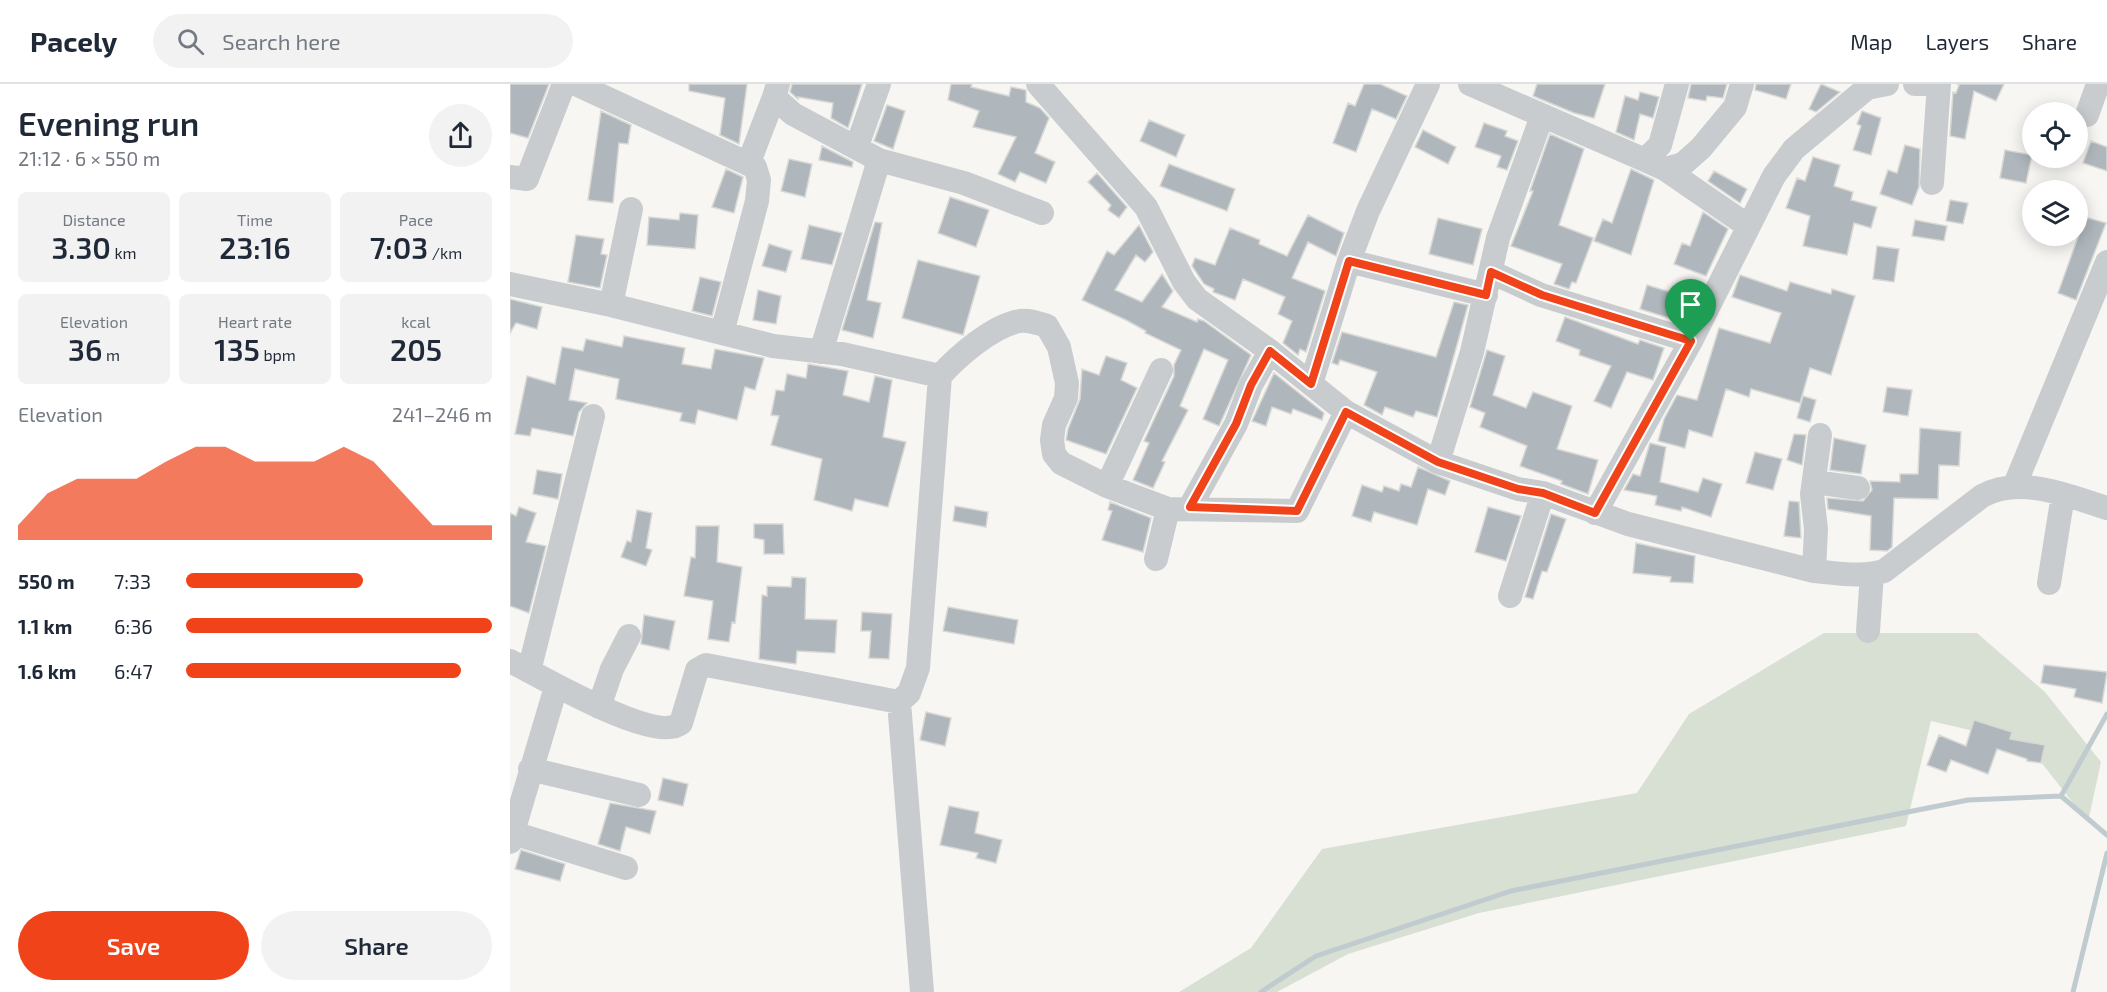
<!DOCTYPE html>
<meta charset="utf-8">
<style>
:root{--surface:#fff;--page:#f2f2f3;--text:#1f2937;--muted:#747a83;--line:#e0e1e3;--accent:#f04319}
body{margin:0;font-family:"Exo 2",sans-serif;background:var(--page);color:var(--text);height:100vh;display:flex;flex-direction:column;font-size:22px;white-space:nowrap}
*{box-sizing:border-box;margin:0}
p{font-size:20px;color:var(--muted)}
.icon{flex:none;width:33px;height:33px;fill:none;stroke:currentColor;stroke-width:2;stroke-linecap:round;stroke-linejoin:round}
.map{position:relative;flex:1;overflow:hidden}
.sheet{display:flex;flex-direction:column;background:var(--surface);width:510px}
.sheet>*{flex:none}
.buttons{position:absolute;left:1512px;top:18px;display:grid;gap:12px}
.buttons a{display:grid;place-items:center;width:66px;height:66px;border-radius:50%;background:var(--surface);box-shadow:0 3px 15px #0003;font-size:30px}
.pin{position:absolute;display:grid;place-items:center;width:51px;height:51px;color:#fff;margin:-62px -26px;border-radius:50% 50% 50% 0;rotate:-45deg;box-shadow:0 0 6px #0007}
.pin .icon{rotate:45deg}
.round{display:grid;place-items:center;flex:none;width:63px;height:63px;border-radius:32px;background:var(--page)}
.overview{display:flex;align-items:center;justify-content:space-between;height:102px;padding:0 18px}
h1{font-size:33px;font-weight:600;line-height:45px}
.figures{display:grid;grid-template-columns:repeat(3,1fr);gap:9px;height:102px;padding:6px 18px}
.figures div{display:grid;align-content:center;border-radius:9px;background:var(--page);text-align:center}
.figures b{font-size:30px;font-weight:600}
.figures small{font-size:16px;font-weight:400}
.figures p{font-size:16px}
.chart{height:168px;padding:12px 18px}
.chart p{display:flex;justify-content:space-between}
.chart svg{width:100%;height:108px;margin-top:6px;fill:var(--accent);opacity:.7}
.action{display:flex;gap:12px;margin-top:auto;padding:12px 18px}
.action a{flex:1;height:69px;border-radius:36px;background:var(--accent);color:#fff;font-size:24px;font-weight:600;line-height:69px;text-align:center}
.action a+a{background:var(--page);color:var(--text)}
ul{padding:0 18px;list-style:none;font-size:20px}
li{display:grid;grid-template-columns:96px 72px 1fr;align-items:center;height:45px}
li i{height:15px;border-radius:8px;background:var(--accent)}
header{display:flex;align-items:center;gap:36px;box-sizing:border-box;height:84px;padding:0 30px;background:var(--surface);border-bottom:2px solid var(--line)}
header strong{font-size:28px}
nav{display:flex;gap:33px;margin-inline-start:auto;font-size:21px}
.search{width:420px;height:54px;background:var(--page);display:flex;align-items:center;gap:15px;box-sizing:border-box;padding:0 21px;border-radius:33px;color:var(--muted);font-size:22px}
main{display:flex;flex:1;min-height:0}
.map>svg:first-child{display:block}
</style>
<header>
<strong>Pacely</strong>
<div class="search"><svg class="icon" aria-label="search" viewBox="0 0 24 24"><circle cx="10" cy="10" r="6"/><path d="M15 15l6 6"/></svg>Search here</div>
<nav><a>Map</a><a>Layers</a><a>Share</a></nav>
</header>
<main>
<section class="sheet">
<div class="overview"><div><h1>Evening run</h1><p>21:12 · 6 × 550 m</p></div><a class="round"><svg class="icon" aria-label="share" viewBox="0 0 24 24"><path d="M12 15V3M7 8l5-5 5 5M5 13v7h14v-7"/></svg></a></div>
<div class="figures">
<div><p>Distance</p><b>3.30<small> km</small></b></div>
<div><p>Time</p><b>23:16</b></div>
<div><p>Pace</p><b>7:03<small> /km</small></b></div>
</div>
<div class="figures">
<div><p>Elevation</p><b>36<small> m</small></b></div>
<div><p>Heart rate</p><b>135<small> bpm</small></b></div>
<div><p>kcal</p><b>205</b></div>
</div>
<div class="chart"><p><span>Elevation</span>241–246 m</p>
<svg viewBox="0 0 160 44" preserveAspectRatio="none"><path d="M0 44V38L10 25L20 19L30 19L40 19L50 12L60 6L70 6L80 12L90 12L100 12L110 6L120 12L130 25L140 38L150 38L160 38V44z"/></svg>
</div>
<ul>
<li><b>550 m</b>7:33<i style="width:58%"></i></li>
<li><b>1.1 km</b>6:36<i style="width:100%"></i></li>
<li><b>1.6 km</b>6:47<i style="width:90%"></i></li>
</ul>
<div class="action"><a>Save</a><a>Share</a></div>
</section>
<div class="map">
<svg width="1597" height="908" viewBox="0 0 1597 908">
<rect width="100%" height="100%" fill="#f7f6f3"/>
<path fill="#d8dfd3" d="M1314 549H1467L1535 608 1591 678 1578 738 1516 659 1421 637 1396 742 969 829 838 870 767 908H669L741 864 812 765 1127 709 1179 630Z"/>
<g fill="none" stroke-linecap="round" stroke-linejoin="round">
<path stroke="#bfcbcf" stroke-width="5" d="M1551 712 1597 630
M751 908 806 872 1001 807 1458 716 1551 712 1597 751
M1563 908 1597 769"/>
</g>
<path fill="#afb7bc" stroke="#d8d8d5" stroke-width="1.5" d="M0 0H39L18 54 0 49Z
M179 0H237L229 60 210 51 215 14 179 7Z
M282 0H352L338 44 321 34 323 19 288 13V15L280 8Z
M441 0H462L461 3 499 12 501 3 516 6V18L530 24 539 34 525 69 545 78 536 99 510 88 505 98 488 90 506 53 463 43 469 27 438 16Z
M854 0H870L897 12 886 35 862 25 846 68 823 59 838 19 845 22Z
M1027 0H1095L1084 34 1064 29 1023 12Z
M1181 0H1217L1213 14 1197 12 1196 17 1178 14Z
M1246 0H1281L1276 15 1245 6Z
M1311 0 1330 8 1306 28 1299 25Z
M1447 0H1494L1486 17 1464 7 1455 55 1440 52 1443 8 1446 9 1449 1Z
M1130 8 1149 13 1143 34 1130 30 1124 56 1106 48 1115 12 1128 16Z
M377 21 395 27 383 65 364 57Z
M91 27 121 41 118 60 109 59 103 119 78 116Z
M1352 27 1371 34 1361 71 1343 66 1351 42 1347 40Z
M639 36 675 51 666 73 630 57Z
M974 39 997 47 995 52 1008 57 997 86 987 83 991 72 965 63Z
M913 46 946 63 938 80 905 63Z
M1040 50 1074 65 1049 141 1083 154 1066 199 1062 198 1059 205 1044 200 1052 180 1001 162 1023 107H1020Z
M1581 57 1597 63V87L1573 79Z
M1395 61 1410 65 1409 103 1402 121 1370 110 1378 86 1387 89Z
M312 62 343 78 342 83 309 76Z
M1495 66 1522 71 1516 99 1490 94Z
M1303 73 1330 81 1324 102 1343 108 1341 116 1367 123 1361 144 1344 139 1337 171 1293 162 1300 132 1276 124 1287 94 1295 97Z
M279 75 302 80 295 113 271 107Z
M659 80 725 105 717 127 650 102Z
M216 85 233 93 224 129 202 123Z
M1121 85 1144 96 1121 171 1084 157 1093 135 1102 139Z
M1204 87 1237 105 1230 119 1198 97Z
M587 89 617 123 609 134 598 126 601 121 578 98Z
M440 113 479 126 466 163 428 149Z
M1440 116 1458 119 1453 140 1436 137Z
M1193 128 1218 145 1196 192 1164 180 1172 159 1180 162Z
M170 129 188 131 185 165 137 161 139 133 169 136Z
M798 131 834 149 826 172 798 158 782 194 815 207 796 268 790 265 788 271 773 259 782 237 768 230 775 213 733 195 725 216 703 208 704 205 694 200 682 182 685 174 705 181 720 144 750 156 749 160 777 172Z
M1568 131 1596 139 1566 216 1548 209 1568 153Z
M928 134 972 145 963 181 919 170Z
M1405 136 1437 142 1434 157 1402 152Z
M365 138 372 139 357 216 371 219 363 254 332 246Z
M299 141 332 149 322 181 291 175Z
M629 141 643 168 635 178 626 171 605 206 632 218 652 190 663 207 652 223 687 238 688 235 694 237 741 271 709 342 693 335 718 276 694 265 670 322 678 326 652 377 655 378 643 404 623 396 639 359 634 357 664 292V281L671 266 635 249 636 247 616 236 572 216 597 167 604 171Z
M66 151 94 155 91 170 97 171 90 204 58 198Z
M259 160 282 167 276 188 252 182Z
M1367 162 1389 165 1384 198 1363 195Z
M408 176 470 192 453 251 392 234Z
M1230 191 1277 207 1280 198 1321 210 1322 205 1345 212 1321 291 1300 284 1290 319 1241 305 1239 313 1216 305 1202 353 1179 346 1175 364 1148 357 1154 335 1167 311 1187 316 1209 244 1260 259 1271 229 1222 213Z
M190 193 211 198 202 232 182 227Z
M1137 201 1170 211 1162 235 1130 225Z
M248 206 271 212 266 240 243 236Z
M0 215 32 223 27 245 6 239 0 249Z
M944 218 958 221 927 333 906 327 903 333 875 323 872 331 854 321 867 288 830 276 828 281 822 279 832 248 926 273Z
M1055 233 1128 260 1130 256 1154 264 1143 296 1117 288 1101 324 1084 317 1101 282 1069 271 1070 266 1046 257Z
M114 252 175 264 172 280 201 285 205 265 254 274 245 306 235 303 227 336 188 326 185 340 170 337 172 329 106 315 109 295 65 285 59 316 77 319 69 328 63 352 22 344 20 352 5 350 17 292 45 300 52 263 73 267 76 255 112 263Z
M977 266 995 272 983 311 1016 324 1023 308 1062 322 1047 365 1088 376 1078 410 1051 400 1052 397 1010 382 1017 362 970 343 975 329 960 323Z
M596 272 617 279 611 296 627 304 596 370 556 356 558 345 570 315 572 285 589 291Z
M298 280 338 287 333 311 359 318 365 292 382 296 373 353 396 358 378 423 345 415 342 427 304 416 312 375 261 361 269 332 261 331 266 306 274 307 277 290 296 294Z
M764 289 814 329 812 336 783 325 781 330 762 323 756 342 742 337Z
M1377 303 1402 306 1398 332 1373 328Z
M1293 312 1306 316 1300 338 1287 334Z
M1410 344 1451 348 1449 382 1429 381 1428 415 1384 414 1382 463 1377 467 1360 466 1361 432 1318 425 1317 414 1353 417 1362 406 1360 397 1390 398V390H1408Z
M1284 350 1296 351 1292 381 1277 376Z
M1324 354 1356 361 1351 390 1320 386Z
M1140 359 1156 363 1150 398 1188 408 1193 394 1212 400 1201 433 1172 423 1171 427 1145 421 1147 412 1114 406 1123 390 1130 392Z
M1245 368 1272 375 1263 406 1236 399Z
M908 383 940 397 935 411 918 405 907 441 864 428 861 438 842 432 852 401 872 408 874 402 889 407 891 400 901 403Z
M27 386 52 390 48 415 23 410Z
M1279 417 1289 418 1291 454 1274 452Z
M600 418 641 434 633 468 592 456 602 427 598 426Z
M445 422 478 428 476 443 443 437Z
M9 423 26 429 16 458 36 462 19 529 0 522V429L6 432Z
M978 423 1011 432 996 477 965 468Z
M127 426 142 429 136 464 142 466 136 482 111 473 117 457 121 458Z
M1041 430 1056 435 1037 488 1032 487 1023 515 1015 513Z
M244 440H273L274 470H254V456L244 454Z
M186 442H209L207 478 232 483 225 539 222 538 219 558 198 555 203 517 174 512 181 473 185 474Z
M1126 459 1185 472 1183 499 1160 498 1161 493 1123 489Z
M282 493 296 494 295 535 327 536 325 569 287 567 286 580 249 575 252 511 257 512V502L281 503Z
M438 523 508 536 504 560 433 547Z
M352 528 382 530 379 575 359 574 361 547H351Z
M134 531 165 537 159 566 131 560Z
M1534 581 1597 588 1592 619 1564 613 1566 605 1531 599Z
M416 628 441 634 435 662 410 656Z
M1464 636 1502 648 1500 655 1535 661 1531 679 1517 677V675L1487 665 1478 690 1441 676 1436 688 1417 681 1429 651 1456 662Z
M153 694 178 700 173 722 148 716Z
M100 719 146 727 140 750 116 743 110 767 88 760Z
M439 722 469 728 465 749 492 756 486 779 466 774 468 769 430 761Z
M11 766 55 780 50 797 5 785Z"/>
<g fill="none" stroke-linecap="round" stroke-linejoin="round">
<path stroke="#c9cccf" stroke-width="24" d="M66 0 245 83 249 96 247 117 212 249
M268 0 264 13 283 30 369 76 454 99 532 129
M528 0 636 123 674 198 687 215 760 267 836 328 928 378 1008 405 1033 409 1118 440 1304 487C1327 489 1352 494 1374 487L1472 412C1511 391 1558 412 1597 424
M960 0 1135 76 1150 61 1167 0
M1405 0H1419
M1577 31 1588 0
M347 62 369 0
M1135 76 1155 85 1173 80 1191 64 1225 23 1232 0
M239 78 264 13
M1155 85 1238 142
M0 93 17 95 54 0
M1422 99 1429 0
M839 177 976 211
M981 188 1031 211 1181 257
M0 200 101 221 263 262 332 270 430 292
M101 221 121 125
M311 268 369 76
M801 300 839 177 858 127 918 0
M928 378 962 268 988 154 1032 32
M1304 398 1348 404
M597 402 651 286
M1504 403 1597 178
M680 423 726 340 741 301 760 267
M1085 429 1181 257 1264 92 1284 65 1357 4 1377 0
M646 475 658 425
M1304 487 1306 445 1302 410 1310 351
M1539 499 1553 411
M1000 512 1033 409
M1358 547 1362 490
M0 577C29 591 145 661 171 639L187 586 196 581 389 618 399 609 408 584 430 292C447 273 483 241 510 237 519 236 528 239 537 242L549 263 557 299 556 314 544 341 542 356 544 370 551 379 597 402 658 425 787 427 836 328
M19 587 83 332
M389 618 412 908
M89 623 102 585 119 552
M20 685 129 711
M3 749 116 784
M0 758 46 603"/>
</g>
<g fill="none" stroke-linecap="round" stroke-linejoin="round">
<g stroke="#fff" stroke-width="12">
<path id="route" d="M839 177 976 211 981 188 1032 211 1181 257 1085 429 1033 409 1008 405 928 378 836 328 787 427 680 423 726 340 741 301 760 267 801 300Z"/>
</g>
<use href="#route" stroke="#f04319" stroke-width="8"/>
</g>
</svg>
<div class="buttons">
<a><svg class="icon" aria-label="locate" viewBox="0 0 24 24"><circle cx="12" cy="12" r="6"/><path d="M12 2v4M12 18v4M2 12h4M18 12h4"/></svg></a>
<a><svg class="icon" aria-label="layers" viewBox="0 0 24 24"><path d="M12 4l9 5-9 5-9-5zM3 14l9 5 9-5"/></svg></a>
</div>
<div class="pin" style="left:1181px;top:257px;background:#1e9e55"><svg class="icon" aria-label="arrive" viewBox="0 0 24 24"><path d="M6 21V4h12l-3 4 3 4H6"/></svg></div>
</div>
</main>
